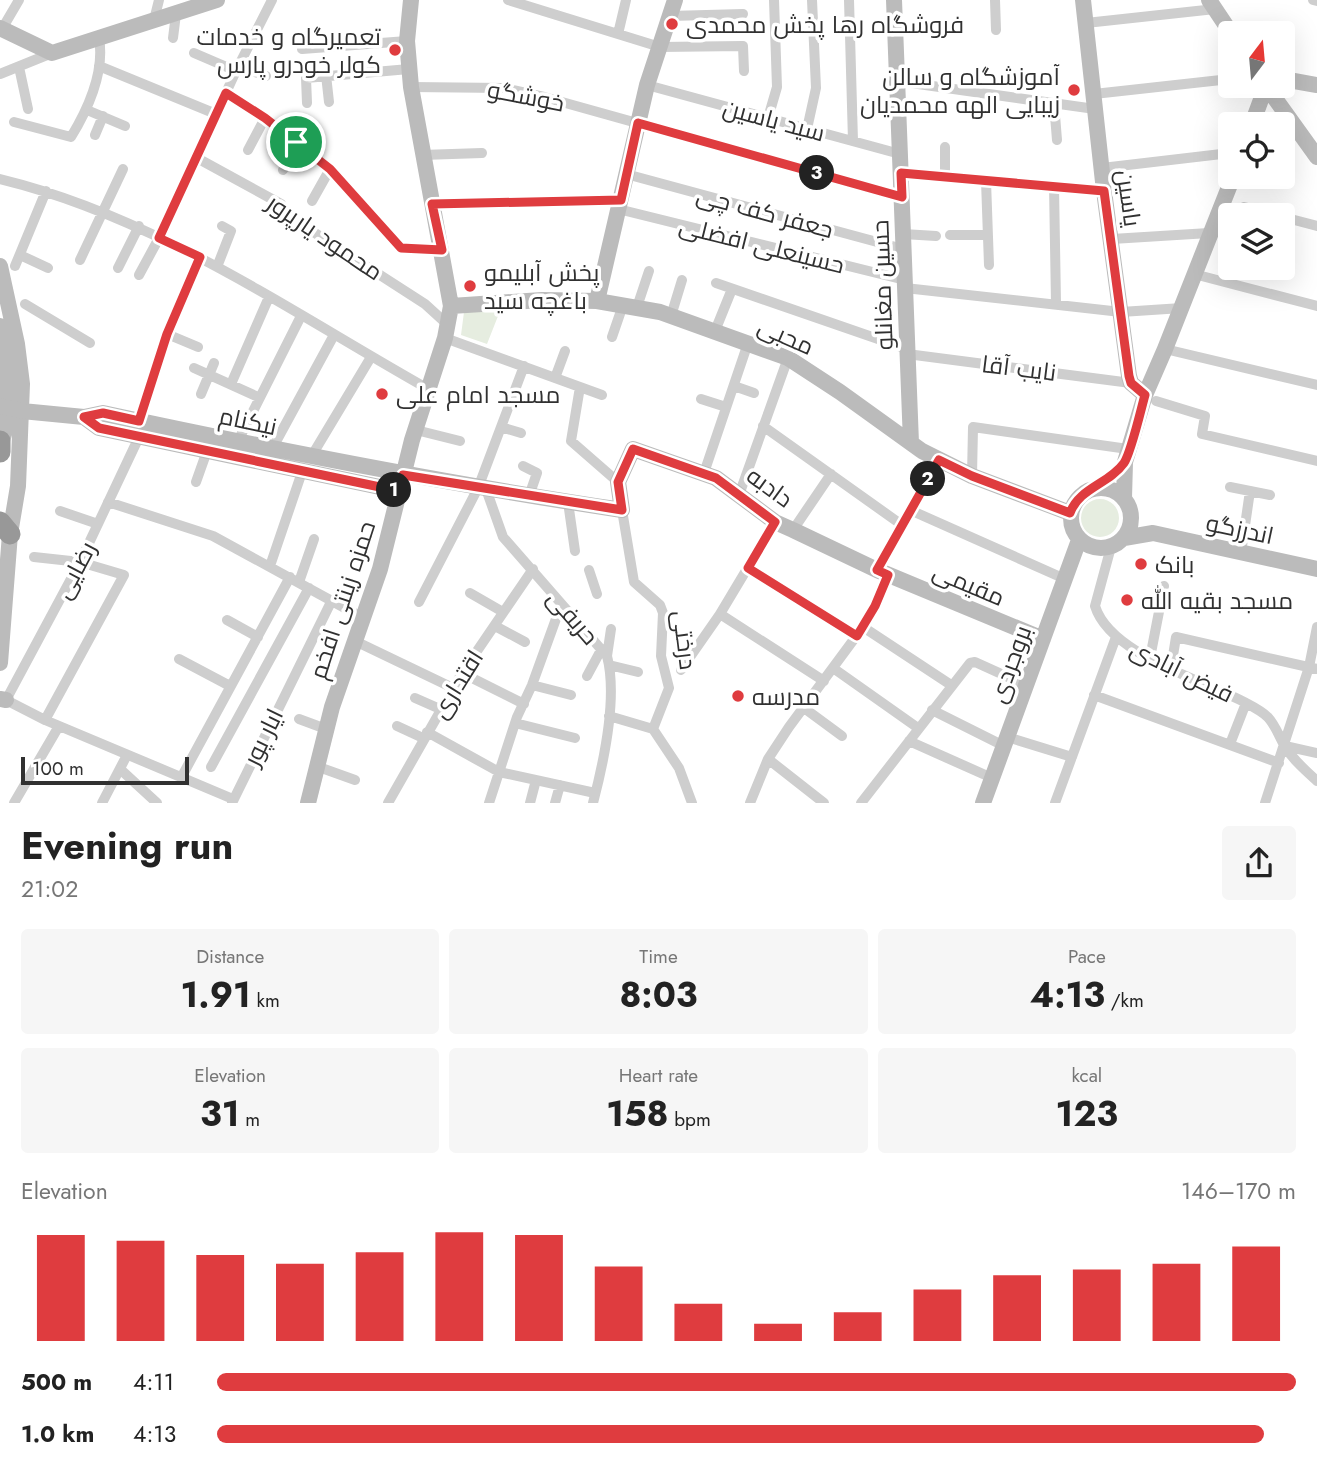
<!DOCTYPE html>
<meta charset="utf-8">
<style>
:root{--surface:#fff;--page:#f6f6f6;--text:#222;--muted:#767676;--accent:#df3c3f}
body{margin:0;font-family:Jost,Cairo,sans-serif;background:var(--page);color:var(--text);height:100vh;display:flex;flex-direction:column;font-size:26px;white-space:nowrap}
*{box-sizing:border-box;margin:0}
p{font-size:23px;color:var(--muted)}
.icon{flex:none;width:38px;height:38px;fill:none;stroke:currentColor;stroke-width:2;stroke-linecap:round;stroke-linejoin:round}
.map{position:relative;height:803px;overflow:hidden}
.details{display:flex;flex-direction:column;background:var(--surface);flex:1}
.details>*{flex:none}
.needle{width:46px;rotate:16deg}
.fabs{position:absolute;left:1218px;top:21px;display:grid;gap:14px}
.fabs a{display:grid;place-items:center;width:77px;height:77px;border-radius:7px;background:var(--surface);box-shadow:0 7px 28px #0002;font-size:35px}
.scale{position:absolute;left:21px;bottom:18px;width:168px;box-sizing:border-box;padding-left:7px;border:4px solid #313131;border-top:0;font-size:19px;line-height:24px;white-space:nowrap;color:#313131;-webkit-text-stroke:5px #fff;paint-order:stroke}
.pin{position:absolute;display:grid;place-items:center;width:60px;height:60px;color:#fff;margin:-30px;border:4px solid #fff;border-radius:50%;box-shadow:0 2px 7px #0007}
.km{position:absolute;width:35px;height:35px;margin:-18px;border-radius:50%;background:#222;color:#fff;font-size:19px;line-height:35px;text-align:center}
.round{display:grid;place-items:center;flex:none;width:74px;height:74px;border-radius:7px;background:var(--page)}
.headline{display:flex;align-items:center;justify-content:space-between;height:119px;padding:0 21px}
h1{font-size:38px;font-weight:700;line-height:52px}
.metrics{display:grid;grid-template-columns:repeat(3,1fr);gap:10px;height:119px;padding:7px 21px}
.metrics div{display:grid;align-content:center;border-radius:7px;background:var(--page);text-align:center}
.metrics b{font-size:35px;font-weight:700}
.metrics small{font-size:19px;font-weight:400}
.metrics p{font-size:19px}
.chart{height:196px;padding:14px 21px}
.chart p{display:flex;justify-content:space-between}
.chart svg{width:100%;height:126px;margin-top:7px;stroke:var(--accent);stroke-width:6}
ul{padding:0 21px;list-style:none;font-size:23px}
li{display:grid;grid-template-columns:112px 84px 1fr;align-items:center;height:52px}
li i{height:18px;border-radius:9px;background:var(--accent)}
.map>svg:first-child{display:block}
</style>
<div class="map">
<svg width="1317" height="803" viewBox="0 0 1317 803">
<rect width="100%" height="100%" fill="#fff"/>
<path fill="#e6ede0" d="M500 311 487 344 461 335 464 312Z
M1081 518a19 19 0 1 1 38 0a19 19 0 1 1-38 0Z"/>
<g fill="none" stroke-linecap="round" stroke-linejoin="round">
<path stroke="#cecece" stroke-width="10" d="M508 0 660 47 743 46 744 71
M849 0 853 141
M995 0 996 30
M1313 0 1317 1
M670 16 743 14
M154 20 159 0
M1086 23 1215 9
M2 29 19 0
M618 34 626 0
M173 38 176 14
M302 49 407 41
M194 53 236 71
M99 66 216 114
M239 66 266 76
M19 67 28 109
M0 74 52 53
M326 75 329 102
M897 81 1095 109
M647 85 900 154
M411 87 504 88 544 97 902 197
M226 93 265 118 330 169 401 248 442 250
M1094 94 1230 79
M307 103 306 78 409 69
M1054 103 1057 140
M87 110 125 126
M768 118 777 87 774 0
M14 122 71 137C88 109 105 72 99 38
M807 129 816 88 812 0
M95 135 103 116
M248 150 265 118
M422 155 482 153
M197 158 281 204 287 215 425 304 448 325
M1102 168 1230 153
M283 170 296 142
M901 173 1104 191
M626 174 903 249
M945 177V147
M0 179C157 217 291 312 430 390
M986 181 989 265
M1054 186 1056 303
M312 201 330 169
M432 204 620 200
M1244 207 1276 215
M618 209 905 280
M1283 217 1317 226
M903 234 936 236
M950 235H987
M1112 239 1209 233
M20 255 48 268
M80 260 123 169
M15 266 46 191
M217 267 231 231 222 226
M118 268 139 226
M1194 274 1317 306
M139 275 159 238 236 71 272 0
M716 283 907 349
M905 288 1121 312 1182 308
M25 304 90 343
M637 307 649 271
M671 316 682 280
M715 331 732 289
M167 334 198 347
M612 337 623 305
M445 338 602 395
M1165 349 1317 385
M907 354 1131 383
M194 368 258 397
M555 378 565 351
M231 384 269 297
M734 386 754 393
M580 387 571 441 618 482
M201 394 214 363
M701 399 726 407
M1156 401 1205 416 1202 434 1317 461
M139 421 167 334 200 257
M763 426 902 525
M501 427 521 433
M416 430 460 441
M139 437 80 562 6 700 45 720 233 799
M237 443 301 316
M272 449 334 335
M311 457 371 357
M523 466 537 473 529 496
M704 473 748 343
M972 476 973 427 1128 449
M196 482 207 451
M1230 487 1270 495
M486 489 503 537 607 656C618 698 604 761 593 803
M739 495 788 358
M108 502 213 536 363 618
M568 502 575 551
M622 510 634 582 660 605 663 613 661 656 669 688 653 729 679 768 692 803
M910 510 1065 579
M60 511 98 524
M793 530 831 474
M1111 547 1095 606C1110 655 1204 680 1246 703 1273 717 1271 720 1284 745 1292 759 1306 771 1317 781
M1241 553 1250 491
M34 557 80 562 124 575 45 720
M270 566 302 472
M748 568 857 636
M589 570 597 594
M877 570 939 460
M299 582 314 539
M470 593 503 612
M419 602 478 488 524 366
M720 614 824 681
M227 620 258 637
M495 626 525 642
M863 627 951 685
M355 641 453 688
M607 656 611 629
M1150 658 1164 586
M179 659 230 686
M609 665 638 672
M833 668 918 728
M1171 668 1176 637 1317 669
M681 670 720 614 775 522
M462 673 524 704
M587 676 601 650
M532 685 571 695
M1094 695 1279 763
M415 698 440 709
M804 708 842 736
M932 710 1004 746
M609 716 653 729
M299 719 326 729
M515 723 575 738
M397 726 423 738
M427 732 499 772 595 793
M1007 737 1072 757
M909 741 992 778
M1230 744 1246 703
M1285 746 1317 753
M768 759 824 803
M316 766 355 780
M211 767 309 588
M120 769 157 803
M181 778 290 577
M14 803 59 726
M102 803 127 755
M232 803 332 600
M388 803 462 673 533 569
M489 803 517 717 532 685 561 605
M530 803 536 780
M555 803 560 785
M750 803 768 759 789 727 863 627 889 575
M861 803 970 663 975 662 1026 685
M1055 803 1116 637
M1265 803 1309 667 1317 627"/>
<path stroke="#bbb" stroke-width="16" d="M894 0 911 443
M1083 0 1104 191 1129 376 1131 383 1145 395
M1209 0 1231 33
M0 28 52 53 217 0
M1283 79 1317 85
M1266 86 1317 157
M1252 124 1266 86
M0 266 17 344 22 384 18 486 10 534 0 663
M597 301 647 85 675 0
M451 306 542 300 597 301 660 312 788 358 840 392 922 451 972 476 1070 513
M0 326C5 360 15 414 0 445
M22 411 84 417 103 413C275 450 448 484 622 510L618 482 633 449 716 478 775 522 793 530 877 570 1043 639
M84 417 99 428 399 491
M1071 518a30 30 0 1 1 60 0a30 30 0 1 1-60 0Z
M1124 498 1125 462 1145 395 1165 349 1233 177
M1124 538 1153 533 1317 569
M0 699 6 700
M308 803 332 707 380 569 412 440 445 338 451 306 411 87 407 41 411 0
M983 803 1079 540"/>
<path stroke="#989898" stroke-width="21" d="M0 441V452
M0 522 10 534"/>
<path stroke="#bbb" stroke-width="16" d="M0 406 22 411"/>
</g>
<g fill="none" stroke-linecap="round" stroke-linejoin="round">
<g stroke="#fff" stroke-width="14">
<path id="route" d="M226 93 265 118 330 169 401 248 442 250 432 204 621 200 638 123 902 197 901 173 1104 191 1129 376 1131 383 1145 395C1141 409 1131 453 1124 463 1109 484 1079 488 1070 513L972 476 939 460 877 570 888 575 875 606 857 636 748 568 775 522 716 478 633 449 618 482 622 510 403 475 399 491 99 428 84 417 103 413 139 421 167 334 200 257 159 238Z"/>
</g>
<use href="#route" stroke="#df3c3f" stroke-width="9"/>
</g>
<g fill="#df3c3f" stroke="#fff" stroke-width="2.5">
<circle cx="672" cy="24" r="7"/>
<circle cx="395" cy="50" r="7"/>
<circle cx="1074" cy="90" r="7"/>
<circle cx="470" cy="286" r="7"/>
<circle cx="382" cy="394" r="7"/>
<circle cx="1141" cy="564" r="7"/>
<circle cx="1127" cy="600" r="7"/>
<circle cx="738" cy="696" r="7"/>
</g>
<g text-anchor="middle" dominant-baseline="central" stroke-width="7" stroke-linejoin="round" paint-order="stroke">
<g font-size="24" fill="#313131" stroke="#fff" text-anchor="start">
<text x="686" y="24">فروشگاه رها پخش محمدی</text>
<text x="381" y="36" text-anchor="end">تعمیرگاه و خدمات<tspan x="381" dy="28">کولر خودرو پارس</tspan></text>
<text x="1060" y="76" text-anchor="end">آموزشگاه و سالن<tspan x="1060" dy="28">زیبایی الهه محمدیان</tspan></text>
<text x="484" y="272">پخش آبلیمو<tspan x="484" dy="28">باغچه سید</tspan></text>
<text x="396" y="394">مسجد امام علی</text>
<text x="1155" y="564">بانک</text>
<text x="1141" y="600">مسجد بقیه الله</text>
<text x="752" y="696">مدرسه</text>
</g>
<g font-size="24" fill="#313131" stroke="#fff">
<text transform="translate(526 96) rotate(11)">خوشگو</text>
<text transform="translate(774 120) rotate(15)">سید یاسین</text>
<text transform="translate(1129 198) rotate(82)">یاسین</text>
<text transform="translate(765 212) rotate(15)">جعفر کف چی</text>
<text transform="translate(325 237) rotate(34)">محمود یارپرور</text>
<text transform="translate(762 245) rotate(14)">حسینعلی افضلی</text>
<text transform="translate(882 285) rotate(-92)">حسین مغانلو</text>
<text transform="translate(786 336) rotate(24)">محبی</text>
<text transform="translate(1019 368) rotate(7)">نایب آقا</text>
<text transform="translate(248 421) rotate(12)">نیکنام</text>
<text transform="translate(770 487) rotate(36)">دادبه</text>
<text transform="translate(1240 529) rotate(12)">اندرزگو</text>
<text transform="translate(75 570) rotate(-62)">رضایی</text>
<text transform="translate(969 584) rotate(23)">مقیمی</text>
<text transform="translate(342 600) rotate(-72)">حمزه زینتی افخم</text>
<text transform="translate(573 617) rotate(49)">حریفی</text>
<text transform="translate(685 640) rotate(83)">درختی</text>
<text transform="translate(1010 664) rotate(-70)">بروجردی</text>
<text transform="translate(1182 671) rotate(26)">فیض آبادی</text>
<text transform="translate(457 684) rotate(-58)">اقتداری</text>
<text transform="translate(263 737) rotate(-64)">ایار پور</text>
</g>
</g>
</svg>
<div class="fabs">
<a><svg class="needle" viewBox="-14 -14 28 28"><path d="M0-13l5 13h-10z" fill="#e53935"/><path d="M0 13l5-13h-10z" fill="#767676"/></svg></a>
<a><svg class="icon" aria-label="locate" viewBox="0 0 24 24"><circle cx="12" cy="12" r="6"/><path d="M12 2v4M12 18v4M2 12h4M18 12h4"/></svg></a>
<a><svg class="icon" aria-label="layers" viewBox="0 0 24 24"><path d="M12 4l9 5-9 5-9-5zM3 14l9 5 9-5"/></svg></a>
</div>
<div class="scale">100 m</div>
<div class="pin" style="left:296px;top:142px;background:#1e9e55"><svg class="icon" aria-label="arrive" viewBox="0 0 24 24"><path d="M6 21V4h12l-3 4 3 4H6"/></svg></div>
<b class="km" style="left:394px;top:490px">1</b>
<b class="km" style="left:928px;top:479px">2</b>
<b class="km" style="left:817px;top:173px">3</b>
</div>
<section class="details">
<div class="headline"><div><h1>Evening run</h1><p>21:02</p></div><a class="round"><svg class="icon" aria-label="share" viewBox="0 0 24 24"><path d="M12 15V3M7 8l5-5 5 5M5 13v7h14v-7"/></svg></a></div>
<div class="metrics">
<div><p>Distance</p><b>1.91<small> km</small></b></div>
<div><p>Time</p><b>8:03</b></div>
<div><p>Pace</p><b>4:13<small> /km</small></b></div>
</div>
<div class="metrics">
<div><p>Elevation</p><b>31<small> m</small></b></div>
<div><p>Heart rate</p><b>158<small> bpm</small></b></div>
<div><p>kcal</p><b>123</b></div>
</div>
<div class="chart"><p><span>Elevation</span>146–170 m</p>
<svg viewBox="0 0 160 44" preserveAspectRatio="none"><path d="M5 44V7M15 44V9M25 44V14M35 44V17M45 44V13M55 44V6M65 44V7M75 44V18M85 44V31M95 44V38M105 44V34M115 44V26M125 44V21M135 44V19M145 44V17M155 44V11"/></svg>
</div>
<ul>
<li><b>500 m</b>4:11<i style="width:100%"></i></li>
<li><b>1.0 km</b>4:13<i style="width:97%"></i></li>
</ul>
</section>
